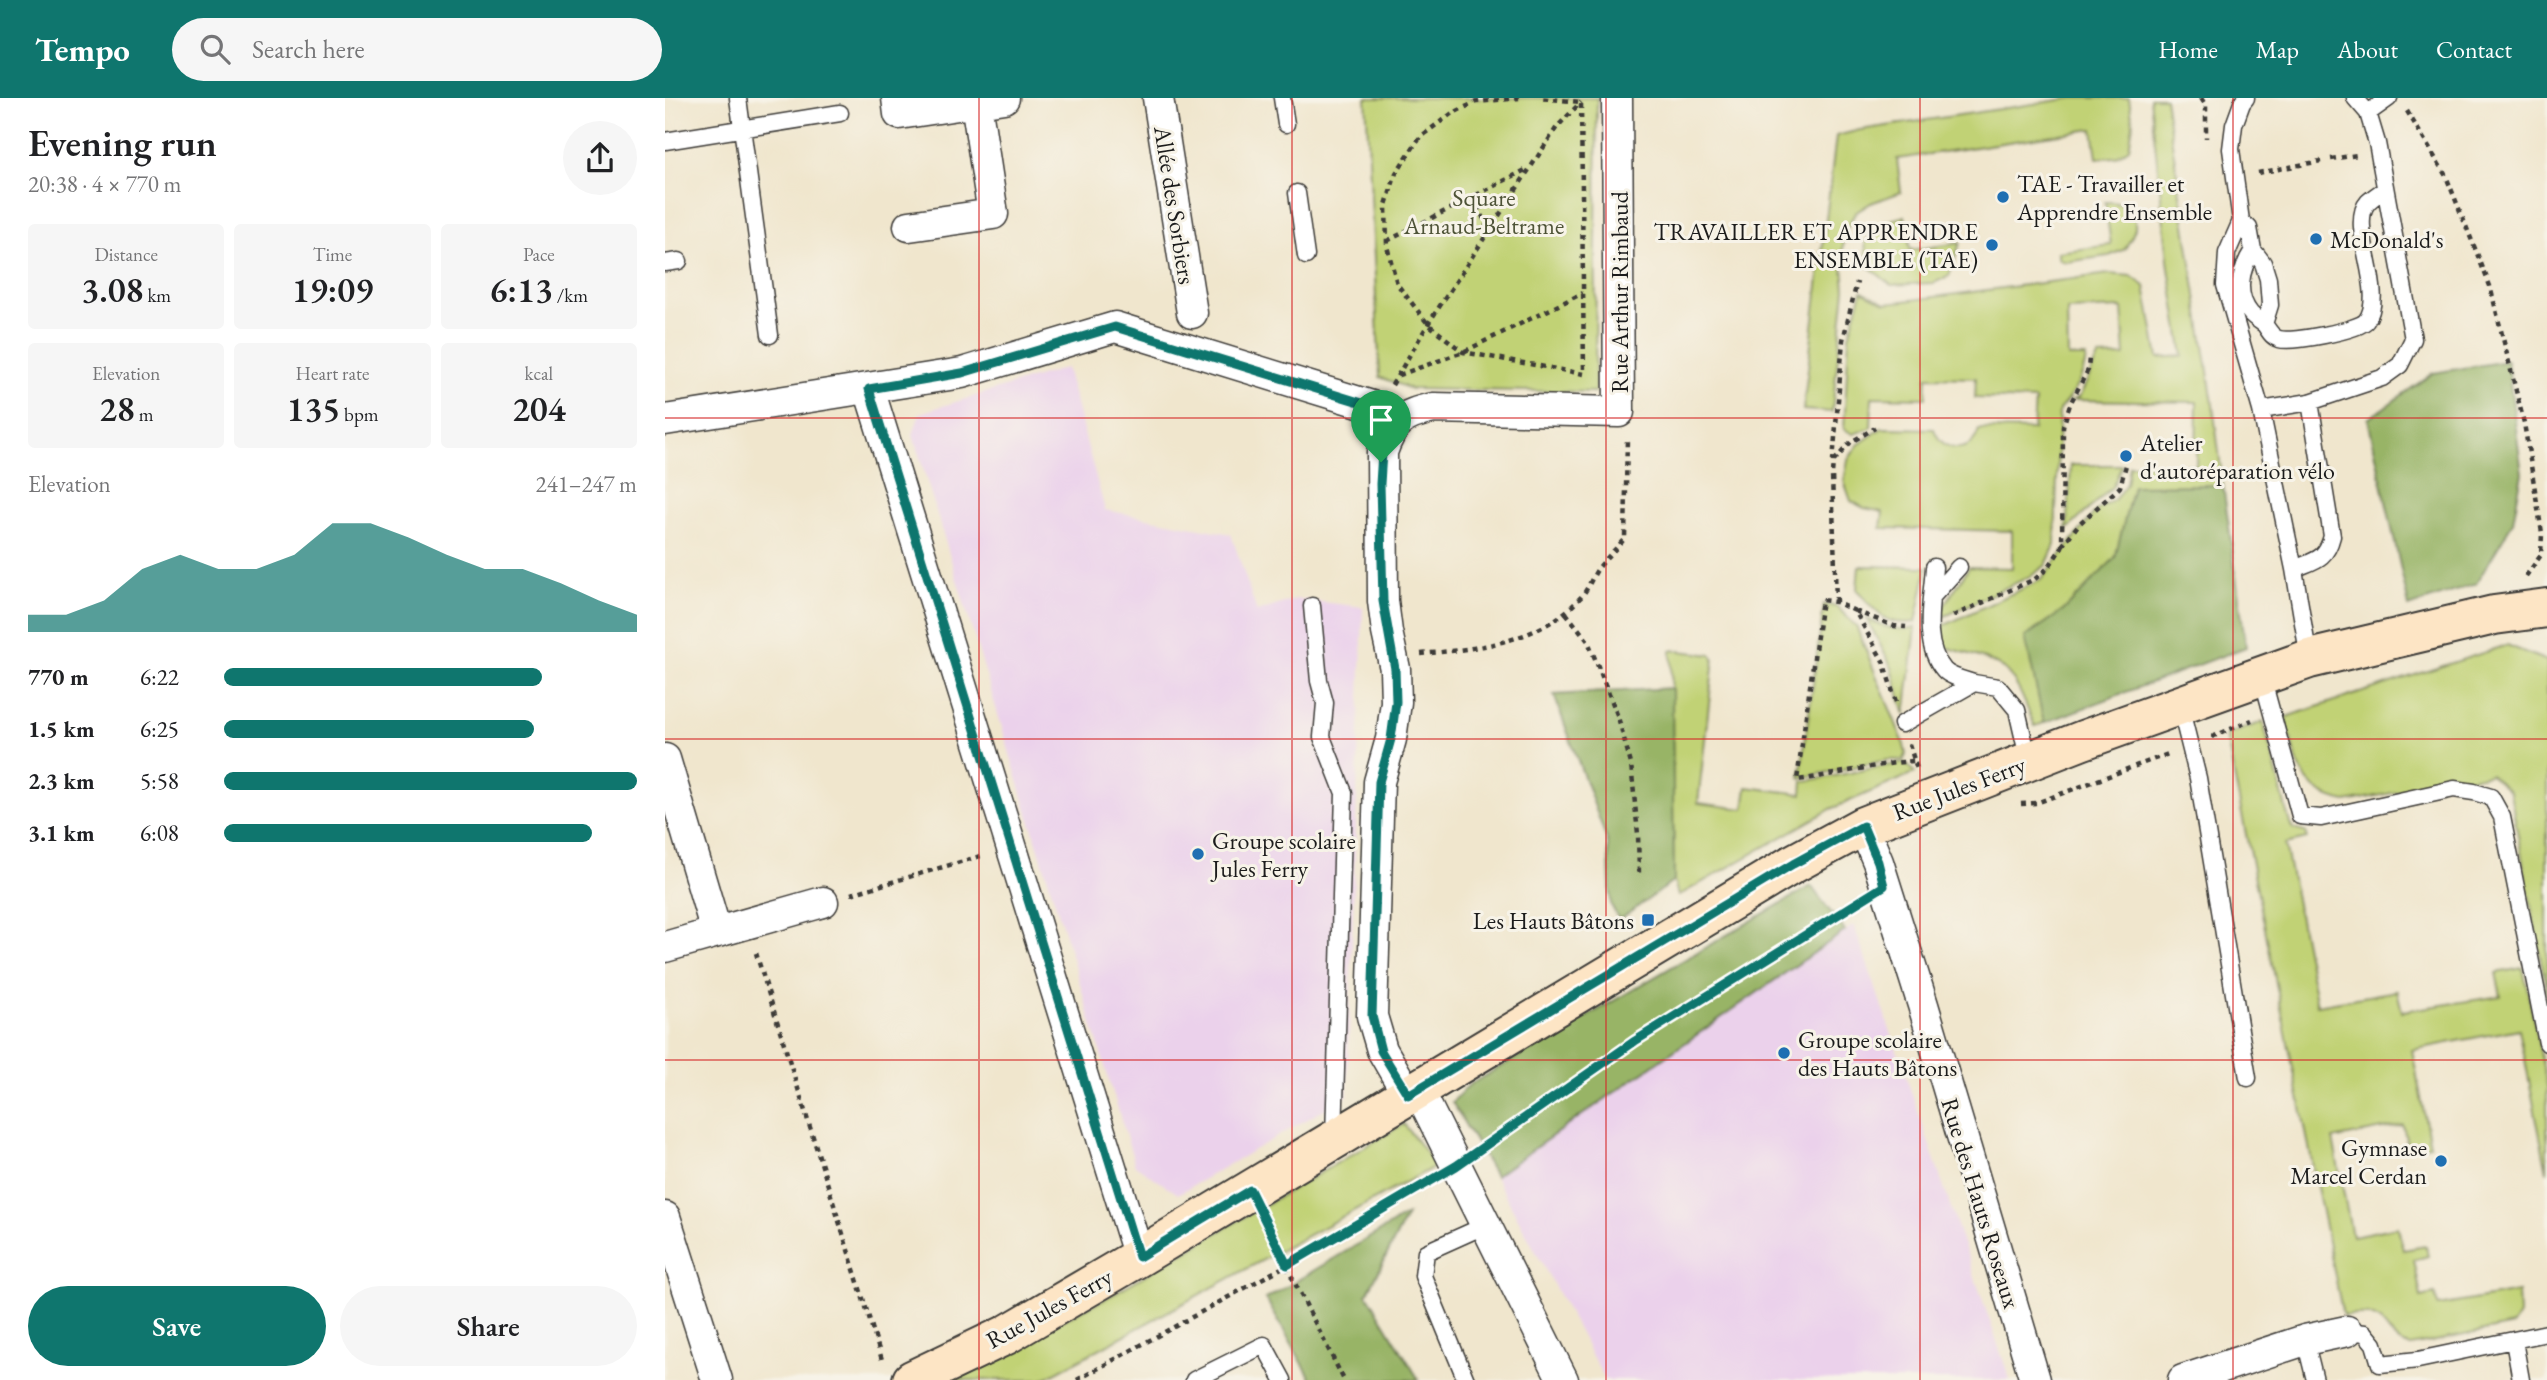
<!DOCTYPE html>
<meta charset="utf-8">
<style>
:root{--surface:#fff;--page:#f6f6f6;--text:#202124;--muted:#757577;--accent:#0f766e}
body{margin:0;font-family:"EB Garamond",serif;background:var(--page);color:var(--text);height:100vh;display:flex;flex-direction:column;font-size:26px;white-space:nowrap}
*{box-sizing:border-box;margin:0}
p{font-size:23px;color:var(--muted)}
.icon{flex:none;width:38px;height:38px;fill:none;stroke:currentColor;stroke-width:2;stroke-linecap:round;stroke-linejoin:round}
.map{position:relative;flex:1;overflow:hidden}
.drawer{display:flex;flex-direction:column;background:var(--surface);width:665px}
.drawer>*{flex:none}
.pin{position:absolute;display:grid;place-items:center;width:60px;height:60px;color:#fff;margin:-72px -30px;border-radius:50% 50% 50% 0;rotate:-45deg;box-shadow:0 0 7px #0007}
.pin .icon{rotate:45deg}
.round{display:grid;place-items:center;flex:none;width:74px;height:74px;border-radius:37px;background:var(--page)}
.summary{display:flex;align-items:center;justify-content:space-between;height:119px;padding:0 28px}
h1{font-size:38px;font-weight:600;line-height:52px}
.figures{display:grid;grid-template-columns:repeat(3,1fr);gap:10px;height:119px;padding:7px 28px}
.figures div{display:grid;align-content:center;border-radius:7px;background:var(--page);text-align:center}
.figures b{font-size:35px;font-weight:600}
.figures small{font-size:19px;font-weight:400}
.figures p{font-size:19px}
.chart{height:196px;padding:14px 28px}
.chart p{display:flex;justify-content:space-between}
.chart svg{width:100%;height:126px;margin-top:7px;fill:var(--accent);opacity:.7}
.primary-button{display:flex;gap:14px;margin-top:auto;padding:14px 28px}
.primary-button a{flex:1;height:80px;border-radius:42px;background:var(--accent);color:#fff;font-size:28px;font-weight:600;line-height:80px;text-align:center}
.primary-button a+a{background:var(--page);color:var(--text)}
ul{padding:0 28px;list-style:none;font-size:23px}
li{display:grid;grid-template-columns:112px 84px 1fr;align-items:center;height:52px}
li i{height:18px;border-radius:9px;background:var(--accent)}
header{display:flex;align-items:center;gap:42px;box-sizing:border-box;height:98px;padding:0 35px;background:var(--accent);color:#fff}
header strong{font-size:33px}
nav{display:flex;gap:38px;margin-inline-start:auto;font-size:24px}
.search{width:490px;height:63px;background:var(--page);display:flex;align-items:center;gap:18px;box-sizing:border-box;padding:0 24px;border-radius:38px;color:var(--muted);font-size:26px}
main{display:flex;flex:1;min-height:0}
.map>svg:first-child{display:block}
</style>
<header>
<strong>Tempo</strong>
<div class="search"><svg class="icon" aria-label="search" viewBox="0 0 24 24"><circle cx="10" cy="10" r="6"/><path d="M15 15l6 6"/></svg>Search here</div>
<nav><a>Home</a><a>Map</a><a>About</a><a>Contact</a></nav>
</header>
<main>
<section class="drawer">
<div class="summary"><div><h1>Evening run</h1><p>20:38 · 4 × 770 m</p></div><a class="round"><svg class="icon" aria-label="share" viewBox="0 0 24 24"><path d="M12 15V3M7 8l5-5 5 5M5 13v7h14v-7"/></svg></a></div>
<div class="figures">
<div><p>Distance</p><b>3.08<small> km</small></b></div>
<div><p>Time</p><b>19:09</b></div>
<div><p>Pace</p><b>6:13<small> /km</small></b></div>
</div>
<div class="figures">
<div><p>Elevation</p><b>28<small> m</small></b></div>
<div><p>Heart rate</p><b>135<small> bpm</small></b></div>
<div><p>kcal</p><b>204</b></div>
</div>
<div class="chart"><p><span>Elevation</span>241–247 m</p>
<svg viewBox="0 0 160 44" preserveAspectRatio="none"><path d="M0 44V38L10 38L20 33L30 22L40 17L50 22L60 22L70 17L80 6L90 6L100 11L110 17L120 22L130 22L140 27L150 33L160 38V44z"/></svg>
</div>
<ul>
<li><b>770 m</b>6:22<i style="width:77%"></i></li>
<li><b>1.5 km</b>6:25<i style="width:75%"></i></li>
<li><b>2.3 km</b>5:58<i style="width:100%"></i></li>
<li><b>3.1 km</b>6:08<i style="width:89%"></i></li>
</ul>
<div class="primary-button"><a>Save</a><a>Share</a></div>
</section>
<div class="map">
<svg width="1882" height="1282" viewBox="0 0 1882 1282">
<rect width="100%" height="100%" fill="#f7f3e8"/>
<filter id="ink" filterUnits="userSpaceOnUse"><feTurbulence type="fractalNoise" baseFrequency=".0143" numOctaves="2"/><feDisplacementMap in="SourceGraphic" scale="14" xChannelSelector="R" yChannelSelector="G"/><feConvolveMatrix kernelMatrix="1 2 1 2 8 2 1 2 1" color-interpolation-filters="sRGB"/></filter>
<filter id="wash" filterUnits="userSpaceOnUse"><feTurbulence type="fractalNoise" baseFrequency=".00686" numOctaves="4" result="noise"/><feDisplacementMap in="SourceGraphic" scale="28" xChannelSelector="R" yChannelSelector="G"/><feGaussianBlur stdDeviation="1.57" result="paint"/><feColorMatrix in="noise" values="0 0 0 0 0 0 0 0 0 0 0 0 0 0 0 0 0 1.4 0 .05"/><feComposite in="paint" operator="in"/></filter>
<g filter="url(#wash)">
<rect width="100%" height="100%" fill="#f0e6cd"/>
<path fill="#ebd1eb" d="M401 270 440 412 566 436 592 514 631 501 698 509 682 998 513 1096 470 1067 248 337 255 315Z
M1189 827 1345 1282H940L830 1078Z"/>
<path fill="#c1d275" stroke="#6e7748" stroke-width="2" d="M701 0H932L930 294 746 291 715 279Z
M1408 0H1464L1468 26 1464 50 1451 59 1432 60 1428 31 1232 61 1236 94 1206 105 1190 115 1180 134 1177 156 1180 191 1167 314 1138 312 1171 38 1195 32Z
M1485 0H1500L1547 299 1558 387 1468 388 1451 460 1398 513 1361 539 1379 625 1370 628C1362 611 1355 588 1342 574 1330 561 1296 554 1280 549L1275 537 1280 527 1376 482 1431 413 1450 401 1461 386 1464 367H1531L1532 304 1408 302 1415 298 1433 259 1460 258 1457 210 1402 212 1403 259H1421C1419 280 1408 296 1394 312L1390 447 1381 467 1366 478 1278 519 1276 513 1304 469 1347 470V433L1216 430 1218 414 1199 410 1186 403 1179 383 1183 362 1193 347 1217 330 1269 331C1277 356 1308 357 1314 331L1368 332 1370 302 1310 300 1311 280 1262 279 1261 300 1207 299 1206 330 1188 336 1179 331 1184 238 1197 193 1221 205 1239 203 1444 176 1466 178 1480 188 1493 260 1518 258 1504 170Z
M1440 104C1456 103 1472 110 1470 130 1469 136 1463 145 1460 151L1444 158 1401 164 1394 162 1392 154 1446 147Z
M1240 118 1245 152 1295 145 1284 178 1269 185 1226 187 1203 168 1200 145 1214 125Z
M1406 367H1457L1448 388 1402 432Z
M1194 468 1262 469 1251 524C1217 528 1213 515 1192 492Z
M1159 506 1172 509 1191 528 1238 643 1241 656 1239 662H1222L1135 680Z
M1202 521C1219 529 1233 534 1251 529L1240 617 1227 570Z
M1842 547 1882 563V894L1845 694 1825 676 1681 704C1634 696 1630 658 1621 619Z
M1006 552 1047 557 1049 560 1033 705 1079 711 1082 689 1137 696 1138 683C1173 679 1205 669 1240 665L1250 675 1166 711 1013 798 1009 783Z
M1598 624 1625 726 1628 731 1640 734 1642 741 1620 746 1652 907 1732 893 1737 913 1836 898 1831 875 1858 870 1882 988V1074L1854 931 1747 952 1765 1047 1743 1051 1738 1027 1668 1041 1687 1138 1733 1129 1738 1152 1761 1148 1763 1158 1749 1162 1756 1199 1770 1196 1773 1208 1853 1194 1854 1217 1848 1227 1746 1248C1725 1246 1724 1224 1706 1218 1697 1215 1687 1218 1678 1218L1561 637Z
M739 1026 771 1068 377 1282H278L439 1201Z"/>
<path fill="#98b466" stroke="#5a6841" stroke-width="2" d="M1842 263 1857 375 1848 424 1811 486 1744 509 1703 321 1768 275Z
M1558 387 1581 549 1379 625 1360 539 1398 513 1450 460 1468 388Z
M1007 590 1009 783 954 822 946 807 943 745 889 597Z
M1146 788 1180 833 830 1078 787 1004 804 987Z
M742 1117 702 1196 754 1282H647L601 1201Z"/>
</g>
<g filter="url(#ink)">
<g fill="none" stroke-linecap="round" stroke-linejoin="round">
<g stroke="#3c3a37" stroke-width="19">
<path id="lane" d="M73 0 105 237
M617 0 621 26
M1581 0 1577 5 1569 27 1566 51 1576 123 1562 155 1560 187 1596 312 1629 471 1644 561
M1703 15 1724 0
M0 43 175 15
M632 95 641 158
M1576 123 1584 130 1588 152 1598 165 1603 181 1605 207 1599 226
M1588 152C1575 172 1570 197 1586 216 1590 220 1595 223 1599 226 1604 232 1606 239 1614 241 1627 245 1694 232 1701 223 1723 195 1682 127 1703 104 1708 99 1715 95 1720 91
M0 165 14 163
M1596 312 1645 304
M1269 469C1267 501 1256 546 1279 572 1285 579 1300 582 1309 585
M1629 471C1650 462 1661 462 1667 438L1645 304 1717 280 1735 267 1748 241 1712 45 1703 15 1690 0
M1267 499 1294 469
M647 508 654 583 660 605 657 639 679 695 669 1039
M1597 579 1635 718 1656 720 1789 691 1809 694 1826 699 1837 719 1882 945
M1515 608 1533 680 1583 980
M1237 626 1309 585 1333 589 1352 612 1364 664
M1682 1233 1700 1235 1709 1246 1715 1266 1753 1262 1882 1235
M1640 1242 1650 1282
M1849 1243 1856 1282
M529 1282 599 1247 618 1282
M801 1282 758 1178 761 1154 821 1127"/>
</g>
<g stroke="#3c3a37" stroke-width="33">
<path id="street" d="M232 0 234 16 339 0
M493 0 527 215
M244 128 328 116 311 4
M204 291 474 1159
M0 322 297 275 450 229 707 308 725 332
M0 661 51 833
M1198 728 1213 764 1258 907 1370 1282
M0 849 158 804
M753 991 898 1282
M743 997 717 952 707 918 714 684 726 641 731 604 730 571 722 534 718 503 717 354C728 323 737 317 768 310L954 314 952 0
M0 1119 52 1282
M1518 1282 1640 1242 1682 1233"/>
</g>
<g stroke="#3c3a37" stroke-width="42">
<path id="secondary" d="M247 1282 341 1237 474 1159 1128 766 1198 728 1418 642 1644 561 1829 517 1882 510"/>
</g>
<path stroke="#3c3a37" stroke-width="4.5" stroke-dasharray="5 5" stroke-linecap="butt" d="M854 0 811 4 786 16 755 39 731 75 721 107 722 148 732 186 763 226 798 254 919 276 916 4 874 0
M1536 0 1541 8V40
M1742 13 1781 78 1825 188 1859 325 1877 435 1876 457 1861 478
M1666 61 1693 57
M1593 75 1656 63
M810 98 824 135
M722 143 864 70
M734 277 798 254 918 195
M727 287 763 226 892 29 916 4
M1169 363 1186 344 1210 330
M1397 448 1414 426 1455 389 1461 367
M1171 504 1167 376 1178 242 1192 184
M1190 513 1229 528 1241 529
M901 515 923 543 953 619 966 666 973 736 974 776
M1288 518 1370 481 1383 470 1397 449 1398 329 1405 306 1423 272 1424 259
M756 556C812 551 876 544 915 500 924 491 927 477 935 468 943 458 952 450 960 440L962 340
M1231 604 1218 563 1190 513 1171 504 1157 502 1132 682C1172 677 1209 666 1249 663
M1547 639 1587 622
M1244 646 1252 671
M1356 706 1371 705 1503 656
M186 796 319 757
M91 855 218 1265
M816 1050 969 943 1195 802
M599 1124 679 1282
M412 1282 622 1167 765 1084"/>
<use href="#lane" stroke="#fff" stroke-width="16"/>
<use href="#street" stroke="#fff" stroke-width="30"/>
<use href="#secondary" stroke="#fde5c5" stroke-width="38"/>
</g>
</g>
<g fill="none" stroke-linecap="round" stroke-linejoin="round" filter="url(#ink)">
<g stroke="#fff" stroke-width="14">
<path id="route" d="M450 229 707 308 725 332 717 354 715 386 718 503 730 571 731 604 726 641 714 684 707 918 716 953 743 997 1128 766 1198 728 1213 764 1219 788 970 943 791 1068 622 1167 585 1092 474 1159 204 291 297 275Z"/>
</g>
<use href="#route" stroke="#0f766e" stroke-width="9"/>
</g>
<path fill="none" stroke="#d62828" stroke-width="2" stroke-opacity="0.55" d="M314 0V1282M627 0V1282M941 0V1282M1255 0V1282M1568 0V1282M0 320H1882M0 641H1882M0 962H1882"/>
<g fill="#1f6fb2" stroke="#f7f3e8" stroke-width="2.5">
<circle cx="1338" cy="99" r="7"/>
<circle cx="1651" cy="141" r="7"/>
<circle cx="1327" cy="147" r="7"/>
<circle cx="1461" cy="358" r="7"/>
<circle cx="533" cy="756" r="7"/>
<rect x="976" y="815" width="14" height="14" rx="3.5"/>
<circle cx="1119" cy="955" r="7"/>
<circle cx="1776" cy="1063" r="7"/>
</g>
<g text-anchor="middle" dominant-baseline="central" stroke-width="6" stroke-linejoin="round" paint-order="stroke">
<g font-size="24" fill="#1c1c1c" stroke="#f7f3e8" text-anchor="start">
<text x="1352" y="85">TAE - Travailler et<tspan x="1352" dy="28">Apprendre Ensemble</tspan></text>
<text x="1313" y="133" text-anchor="end">TRAVAILLER ET APPRENDRE<tspan x="1313" dy="28">ENSEMBLE (TAE)</tspan></text>
<text x="1665" y="141">McDonald's</text>
<text x="1475" y="344">Atelier<tspan x="1475" dy="28">d'autoréparation vélo</tspan></text>
<text x="547" y="742">Groupe scolaire<tspan x="547" dy="28">Jules Ferry</tspan></text>
<text x="969" y="822" text-anchor="end">Les Hauts Bâtons</text>
<text x="1133" y="941">Groupe scolaire<tspan x="1133" dy="28">des Hauts Bâtons</tspan></text>
<text x="1762" y="1049" text-anchor="end">Gymnase<tspan x="1762" dy="28">Marcel Cerdan</tspan></text>
</g>
<g font-size="24" fill="#4e5337" stroke="#f7f3e8">
<text x="819" y="99">Square<tspan x="819" dy="28">Arnaud-Beltrame</tspan></text>
</g>
<g font-size="24" fill="#1c1c1c" stroke="#f7f3e8">
<text transform="translate(510 107) rotate(81)">Allée des Sorbiers</text>
<text transform="translate(954 194) rotate(-90)">Rue Arthur Rimbaud</text>
<text transform="translate(1294 690) rotate(-21)">Rue Jules Ferry</text>
<text transform="translate(1316 1105) rotate(73)">Rue des Hauts Roseaux</text>
<text transform="translate(384 1210) rotate(-29)">Rue Jules Ferry</text>
</g>
</g>
</svg>
<div class="pin" style="left:716px;top:364px;background:#1e9e55"><svg class="icon" aria-label="arrive" viewBox="0 0 24 24"><path d="M6 21V4h12l-3 4 3 4H6"/></svg></div>
</div>
</main>
